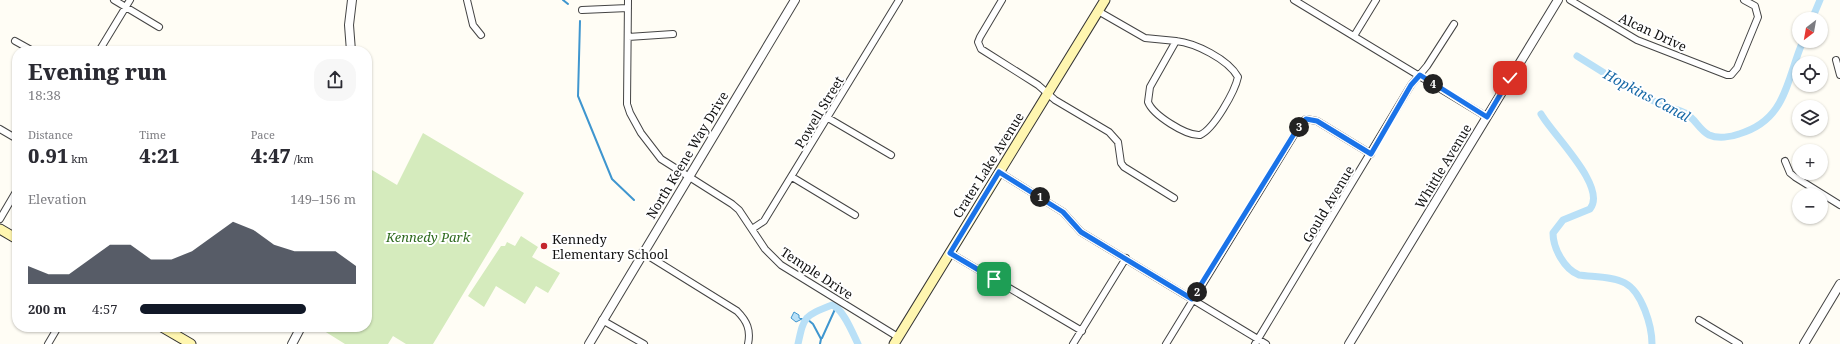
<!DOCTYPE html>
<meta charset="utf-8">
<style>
:root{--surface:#fff;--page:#f7f7f7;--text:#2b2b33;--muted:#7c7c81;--accent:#111827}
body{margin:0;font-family:"Noto Serif",serif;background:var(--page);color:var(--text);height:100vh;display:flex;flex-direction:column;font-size:15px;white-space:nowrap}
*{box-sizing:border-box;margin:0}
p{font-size:13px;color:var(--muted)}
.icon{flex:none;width:22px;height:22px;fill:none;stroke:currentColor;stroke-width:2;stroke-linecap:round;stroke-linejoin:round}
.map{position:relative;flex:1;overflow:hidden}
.drawer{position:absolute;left:12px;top:46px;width:360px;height:286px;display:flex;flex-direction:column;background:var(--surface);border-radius:16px;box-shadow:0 1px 3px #0004}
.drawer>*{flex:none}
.needle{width:26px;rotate:211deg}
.controls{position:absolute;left:1792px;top:12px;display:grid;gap:8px}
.controls a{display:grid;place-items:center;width:36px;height:36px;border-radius:50%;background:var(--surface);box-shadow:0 1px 3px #0004;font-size:20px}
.pin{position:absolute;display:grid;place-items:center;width:34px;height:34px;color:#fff;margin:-17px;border-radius:8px;box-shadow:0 2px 6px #0006}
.km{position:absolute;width:20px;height:20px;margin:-10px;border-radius:50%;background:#222;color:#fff;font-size:11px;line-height:20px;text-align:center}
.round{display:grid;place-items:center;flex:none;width:42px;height:42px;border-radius:16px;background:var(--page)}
.overview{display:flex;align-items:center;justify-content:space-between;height:68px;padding:0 16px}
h1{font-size:22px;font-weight:800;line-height:30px}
.figures{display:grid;grid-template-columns:repeat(3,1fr);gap:6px;height:68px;padding:4px 16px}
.figures div{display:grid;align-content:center}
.figures b{font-size:20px;font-weight:800}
.figures small{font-size:11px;font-weight:400}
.figures p{font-size:11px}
.chart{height:112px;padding:8px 16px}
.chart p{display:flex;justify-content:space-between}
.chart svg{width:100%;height:72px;margin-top:4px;fill:var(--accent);opacity:.7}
ul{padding:0 16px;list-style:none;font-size:13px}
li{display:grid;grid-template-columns:64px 48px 1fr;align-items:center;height:30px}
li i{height:10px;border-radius:5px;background:var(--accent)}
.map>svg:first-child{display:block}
</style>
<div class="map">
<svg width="1840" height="344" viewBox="0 0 1840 344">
<rect width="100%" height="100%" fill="#fffdf5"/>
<path fill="#d5ebbd" d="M423 133 524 193 433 344H406L393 336 388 344H345L321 329 313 328 367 327V194L370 188 367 186V167L397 185Z
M521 236 538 247 532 257 560 273 548 293 536 286 525 304 496 286 484 307 468 296 501 246H505L507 242 515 246Z"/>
<path fill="#b9e0f7" stroke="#3f96cf" d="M794 312 799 315V318L802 319 796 322 791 318Z"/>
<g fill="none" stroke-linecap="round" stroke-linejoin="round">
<path stroke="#3f96cf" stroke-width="2" d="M563 0 568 4
M580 21 578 96 612 179 634 200
M801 319H807L813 324 821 339 820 344
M822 338 836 307"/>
<path stroke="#b9e0f7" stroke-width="7" d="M1812 19 1820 0
M1577 56C1606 74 1634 93 1665 106 1671 109 1679 109 1685 113 1695 118 1699 130 1709 135 1718 139 1731 137 1739 134 1787 120 1786 80 1803 41
M1541 114C1552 134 1608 187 1590 209L1563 220 1553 233C1553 248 1564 269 1579 275 1592 277 1613 276 1625 283 1642 292 1652 326 1652 344
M798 344C804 316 804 316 832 305 843 308 853 334 858 344"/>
<g stroke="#444" stroke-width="8">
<path id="minor" d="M114 0 159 27
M467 0 473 25 481 35
M628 0 627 104 630 113 641 133 661 159 732 204 739 210 765 249 781 265 898 337
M1002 0 980 37 978 42 981 49 1038 85 1055 100 1109 132 1118 142 1121 163 1124 167 1174 198
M1294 0 1487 117
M1570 0 1637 40 1727 75H1731L1737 68 1758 17 1755 6 1744 0
M582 10 628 8
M1098 11 1145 38 1176 41
M1354 36 1376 0
M628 37 673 34
M15 41 33 51
M1176 41C1195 43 1228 59 1238 77 1235 91 1214 129 1200 135 1186 136 1153 115 1148 102L1150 87Z
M99 51 130 0
M1836 60 1840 75
M828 118 891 155
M0 129 17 139
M1785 161 1790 173 1795 177 1840 205
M999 172 1063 212 1081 232 1266 344
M792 177 855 215
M0 219 17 190
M752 229 764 221 899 0
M642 252 737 311C747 321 751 330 748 344
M950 253 1082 331
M602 320 644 344
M1699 320 1739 344
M48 344 58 327
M1073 344 1126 258
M1166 344 1302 122 1306 119 1317 121 1371 154
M1255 344 1411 85 1427 66 1454 24"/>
</g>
<g stroke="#444" stroke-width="10">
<path id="tertiary" d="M351 51 349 25 352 0
M292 344 301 327
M589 344 795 0
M1349 344 1558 0
M1804 344 1840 284"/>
</g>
<g stroke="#333" stroke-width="11">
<path id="secondary" d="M0 229 17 239
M162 327 191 344
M894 344 1105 0"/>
</g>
<use href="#minor" stroke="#fff" stroke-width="6"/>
<use href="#tertiary" stroke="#fff" stroke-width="8"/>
<use href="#secondary" stroke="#fff6b0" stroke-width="9"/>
</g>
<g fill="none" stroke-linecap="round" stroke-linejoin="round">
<g stroke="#fff" stroke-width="8">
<path id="route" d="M994 279 950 253 999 172 1063 212 1081 232 1192 299 1299 126 1306 119 1317 121 1371 154 1411 85 1420 75 1487 117 1510 78"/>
</g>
<use href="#route" stroke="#1a73e8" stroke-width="5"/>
</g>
<circle fill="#c4262e" stroke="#fff" stroke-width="1.5" cx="544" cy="246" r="4"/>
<g text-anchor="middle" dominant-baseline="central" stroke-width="4" stroke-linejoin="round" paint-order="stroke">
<g font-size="13" fill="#111" stroke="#fff">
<text transform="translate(1653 32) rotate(25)">Alcan Drive</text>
<text transform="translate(819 112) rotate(-59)">Powell Street</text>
<text transform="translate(687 155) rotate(-59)">North Keene Way Drive</text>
<text transform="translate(988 165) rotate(-58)">Crater Lake Avenue</text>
<text transform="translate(1443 166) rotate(-59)">Whittle Avenue</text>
<text transform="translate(1328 204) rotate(-59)">Gould Avenue</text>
<text transform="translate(817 273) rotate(33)">Temple Drive</text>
</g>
<g font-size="13" font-style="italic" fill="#2f6b1f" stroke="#fff">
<text x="428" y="237">Kennedy Park</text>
</g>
<g font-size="13" fill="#111" stroke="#fff" text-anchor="start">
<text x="552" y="239">Kennedy<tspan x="552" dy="15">Elementary School</tspan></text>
</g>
<g font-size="14" font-style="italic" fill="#1768a6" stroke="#fff">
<text transform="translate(1647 95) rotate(28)">Hopkins Canal</text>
</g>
</g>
</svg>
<div class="controls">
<a><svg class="needle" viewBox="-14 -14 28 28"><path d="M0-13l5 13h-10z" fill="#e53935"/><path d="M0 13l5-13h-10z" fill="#7c7c81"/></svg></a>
<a><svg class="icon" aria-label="locate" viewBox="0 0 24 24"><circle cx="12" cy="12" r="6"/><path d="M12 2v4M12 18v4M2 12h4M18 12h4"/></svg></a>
<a><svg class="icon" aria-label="layers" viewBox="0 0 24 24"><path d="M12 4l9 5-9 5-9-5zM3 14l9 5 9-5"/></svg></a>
<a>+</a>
<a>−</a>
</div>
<div class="pin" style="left:994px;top:279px;background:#1e9e55"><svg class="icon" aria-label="arrive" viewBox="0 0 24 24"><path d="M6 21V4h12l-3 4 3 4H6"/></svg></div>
<div class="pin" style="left:1510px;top:78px;background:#d93025"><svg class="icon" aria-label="check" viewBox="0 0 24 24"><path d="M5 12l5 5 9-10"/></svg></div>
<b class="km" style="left:1040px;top:197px">1</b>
<b class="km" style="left:1197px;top:292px">2</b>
<b class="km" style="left:1299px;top:127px">3</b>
<b class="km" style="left:1433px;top:84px">4</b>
<section class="drawer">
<div class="overview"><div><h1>Evening run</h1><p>18:38</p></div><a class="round"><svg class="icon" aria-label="share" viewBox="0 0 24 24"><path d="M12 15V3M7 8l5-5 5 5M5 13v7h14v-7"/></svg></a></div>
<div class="figures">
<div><p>Distance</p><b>0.91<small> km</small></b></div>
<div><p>Time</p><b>4:21</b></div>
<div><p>Pace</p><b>4:47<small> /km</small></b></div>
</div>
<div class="chart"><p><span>Elevation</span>149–156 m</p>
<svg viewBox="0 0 160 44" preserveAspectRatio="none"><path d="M0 44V33L10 38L20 38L30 29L40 20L50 20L60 29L70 29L80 24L90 15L100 6L110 11L120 20L130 24L140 24L150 24L160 33V44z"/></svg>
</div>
<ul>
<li><b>200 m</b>4:57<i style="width:77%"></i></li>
</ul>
</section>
</div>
